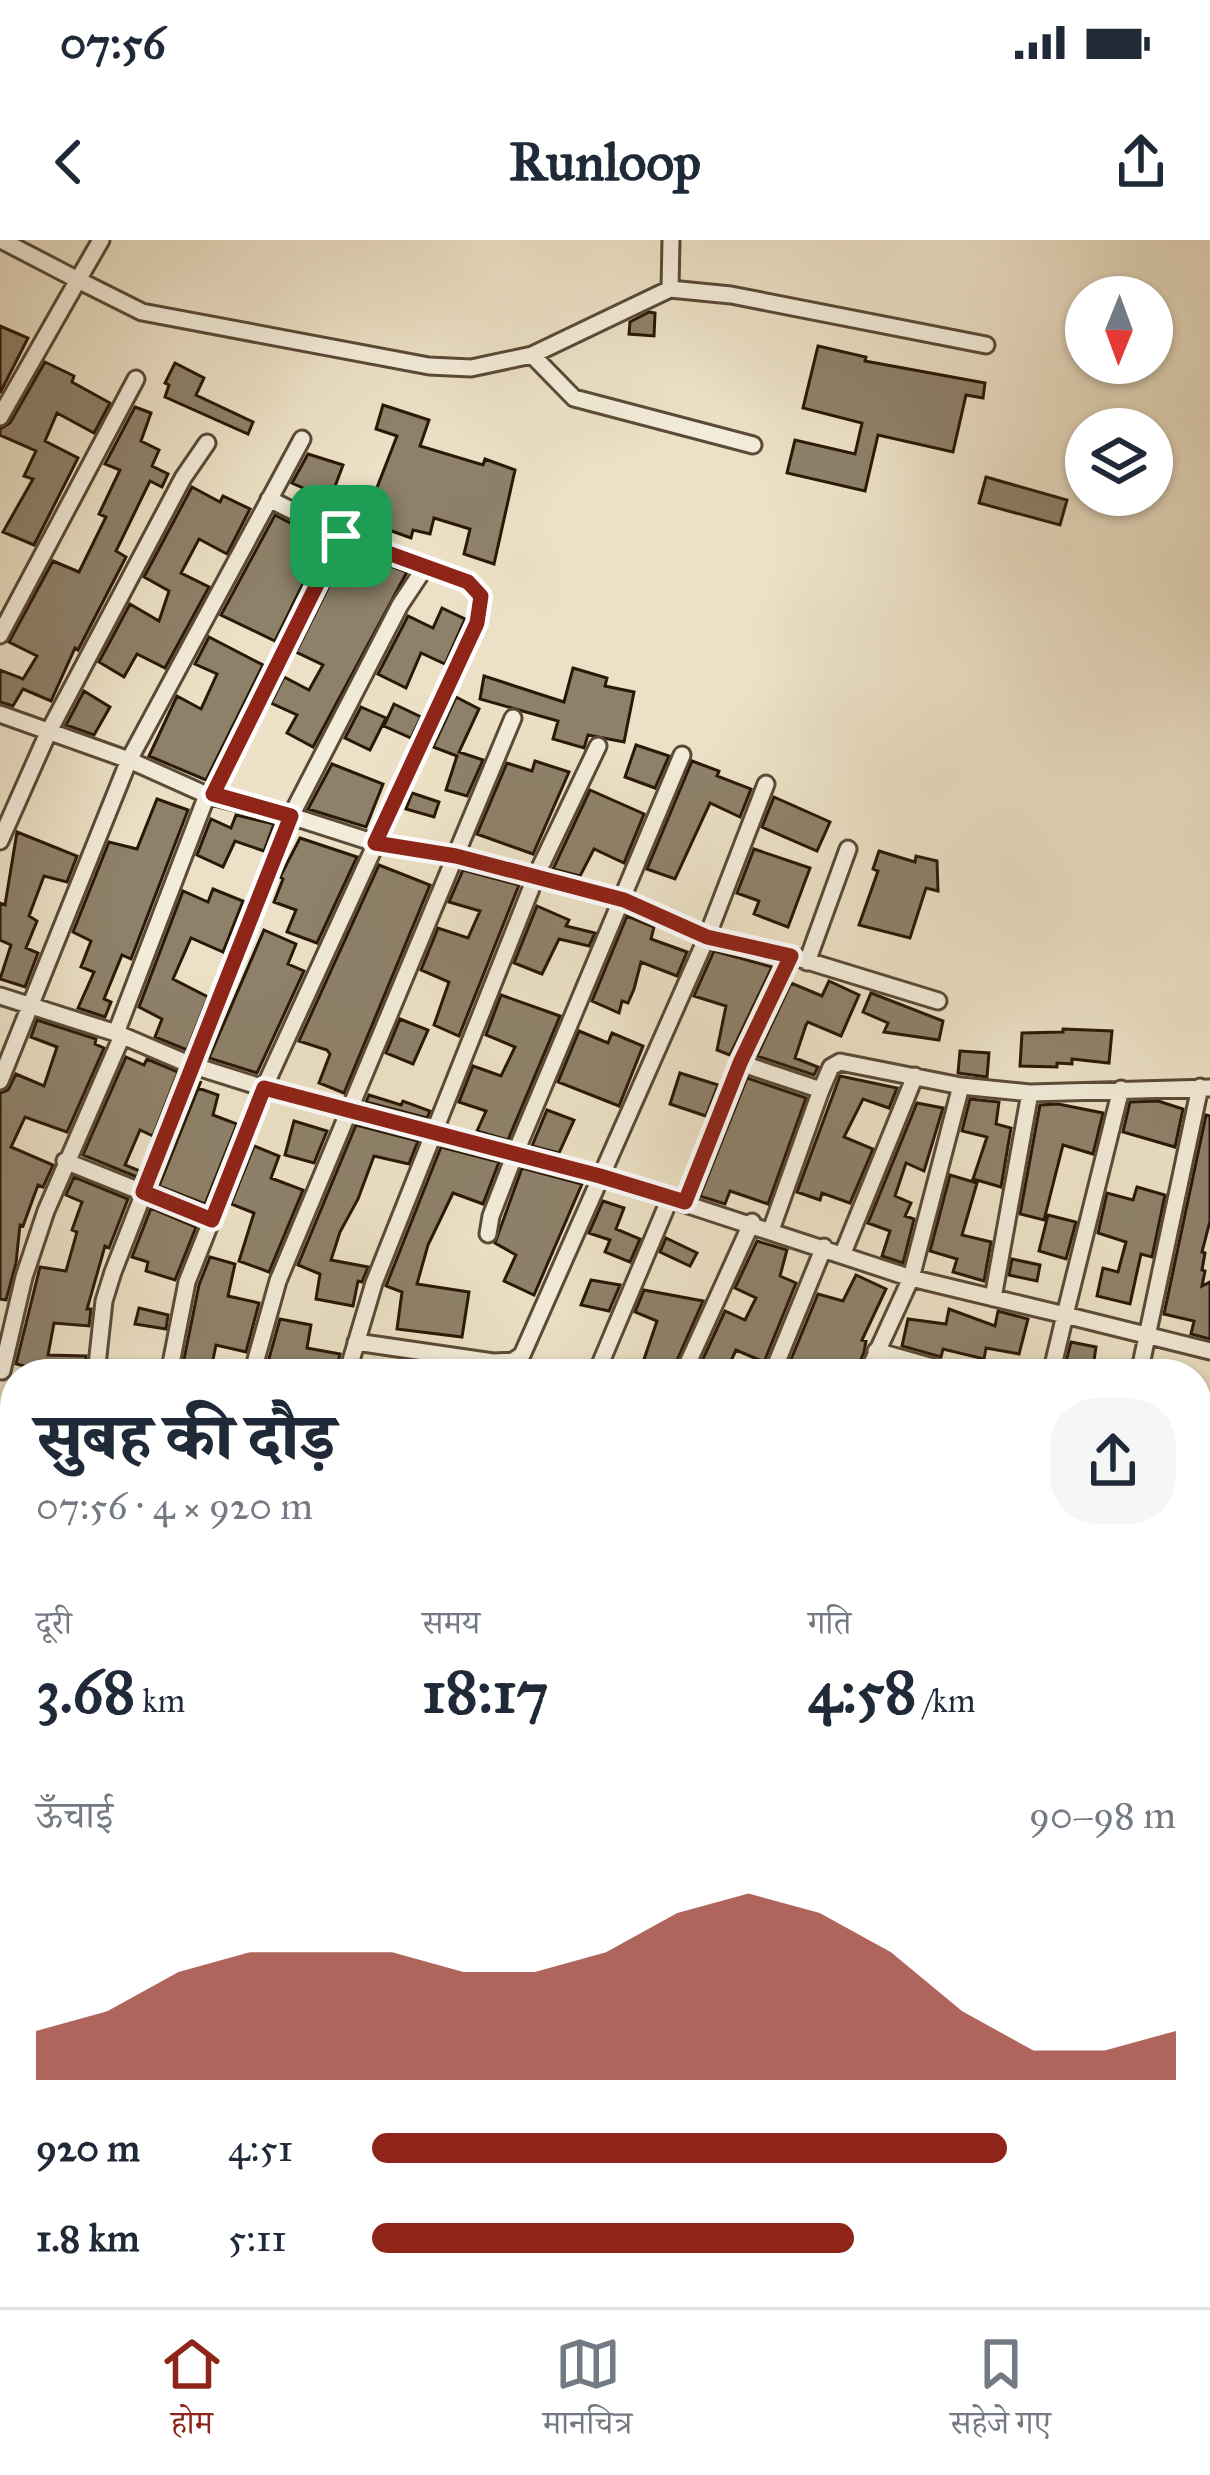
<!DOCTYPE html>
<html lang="hi">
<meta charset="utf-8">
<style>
:root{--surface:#fff;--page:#f6f6f7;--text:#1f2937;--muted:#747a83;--line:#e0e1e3;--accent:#8f2418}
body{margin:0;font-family:"IM FELL Great Primer","Noto Serif Devanagari",serif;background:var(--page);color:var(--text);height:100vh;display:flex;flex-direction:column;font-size:45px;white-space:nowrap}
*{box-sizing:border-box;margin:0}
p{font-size:39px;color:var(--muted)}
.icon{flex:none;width:66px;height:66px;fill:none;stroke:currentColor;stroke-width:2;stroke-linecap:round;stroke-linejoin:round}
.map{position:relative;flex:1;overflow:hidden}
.panel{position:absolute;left:0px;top:1119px;width:1212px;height:948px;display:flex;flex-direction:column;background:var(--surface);border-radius:48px 48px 0 0;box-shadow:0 3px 9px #0004}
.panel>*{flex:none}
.needle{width:78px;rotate:181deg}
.controls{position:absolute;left:1065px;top:36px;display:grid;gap:24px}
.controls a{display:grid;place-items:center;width:108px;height:108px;border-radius:50%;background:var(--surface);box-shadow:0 3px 9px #0004;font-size:60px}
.pin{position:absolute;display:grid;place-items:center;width:102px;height:102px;color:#fff;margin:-51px;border-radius:24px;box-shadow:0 6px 18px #0006}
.round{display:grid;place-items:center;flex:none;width:126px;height:126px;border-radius:48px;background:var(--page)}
.headline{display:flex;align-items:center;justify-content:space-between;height:204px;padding:0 36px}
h1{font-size:66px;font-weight:800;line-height:90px}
.figures{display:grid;grid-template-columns:repeat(3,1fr);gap:18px;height:204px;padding:12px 36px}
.figures div{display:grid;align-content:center}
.figures b{font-size:60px;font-weight:800}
.figures small{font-size:33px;font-weight:400}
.figures p{font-size:33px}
.chart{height:336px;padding:24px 36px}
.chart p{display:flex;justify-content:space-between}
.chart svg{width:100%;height:216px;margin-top:12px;fill:var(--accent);opacity:.7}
ul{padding:0 36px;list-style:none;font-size:39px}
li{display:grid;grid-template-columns:192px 144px 1fr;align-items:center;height:90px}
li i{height:30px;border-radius:15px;background:var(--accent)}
.status{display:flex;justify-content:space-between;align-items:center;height:84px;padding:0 60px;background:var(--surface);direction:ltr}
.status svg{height:33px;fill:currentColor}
header{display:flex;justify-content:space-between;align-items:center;height:156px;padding:0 36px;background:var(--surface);font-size:54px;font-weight:800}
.tabs{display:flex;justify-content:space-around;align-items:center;height:168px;border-top:3px solid var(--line);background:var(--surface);font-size:33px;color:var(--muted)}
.tabs a{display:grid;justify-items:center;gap:6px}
.tabs .active{color:var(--accent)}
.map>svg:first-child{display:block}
</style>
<div class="status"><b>07:56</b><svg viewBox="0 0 49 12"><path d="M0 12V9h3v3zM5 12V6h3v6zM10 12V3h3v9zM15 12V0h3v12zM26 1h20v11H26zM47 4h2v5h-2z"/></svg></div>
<header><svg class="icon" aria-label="back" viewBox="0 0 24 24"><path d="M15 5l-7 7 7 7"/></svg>Runloop<svg class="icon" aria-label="share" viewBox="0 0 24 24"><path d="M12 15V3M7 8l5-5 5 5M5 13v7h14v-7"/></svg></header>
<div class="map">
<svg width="1210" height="2067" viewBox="0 0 1210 2067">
<rect width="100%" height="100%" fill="#ece1c6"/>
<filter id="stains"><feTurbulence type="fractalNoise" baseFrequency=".00167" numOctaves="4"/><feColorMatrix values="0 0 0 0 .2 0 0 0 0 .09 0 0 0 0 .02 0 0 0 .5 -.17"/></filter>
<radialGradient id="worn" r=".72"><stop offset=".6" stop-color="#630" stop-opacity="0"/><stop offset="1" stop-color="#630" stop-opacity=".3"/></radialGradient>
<path fill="#8e816a" stroke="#291806" stroke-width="3" d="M649 72 655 73 654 96 629 94 630 82Z
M0 86 28 98 0 153Z
M818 106 866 117 865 121 985 143 983 158 966 155 953 212 878 195 865 251 787 233 795 200 855 214 862 183 803 168Z
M45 122 74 136 72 142 110 163 94 193 57 173 45 201 78 218 34 305 3 292 33 239 24 236 36 211 0 195V189L10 183Z
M175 123 204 138 196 155 253 182 248 194 165 157 169 145 165 143Z
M383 165 429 180 420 206 483 225 485 219 515 230 494 324 464 314 470 289 434 278 430 294 413 290 411 298 364 281 397 196 376 189Z
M135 167 151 173 141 201 159 210 152 226 168 234 162 247 150 241 116 311 126 317 78 410 75 408 51 461 23 449 13 466 0 462V430L23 439 37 416 9 402 53 321 79 332 106 277 99 274 120 230 105 224Z
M308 214 343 225 330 260 292 243Z
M986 237 1067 260 1060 285 979 263Z
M192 247 220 262 223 256 250 269 227 314 199 299 181 333 209 347 165 428 137 414 124 437 99 422 130 364 159 381 169 351 144 337Z
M275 275 296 286 293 291 322 305 275 401 221 375Z
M347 310 407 332 313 507 287 493 297 475 271 463 284 437 309 450 323 425 296 412Z
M442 368 465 379 445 424 421 413 406 448 378 434 408 376 433 388Z
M209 397 263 425 206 540 149 516 177 456 201 469 217 434 195 424Z
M573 428 607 438 605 446 634 452 624 502 588 495 584 508 553 499 558 481 480 459 484 436 564 462Z
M84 451 110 467 94 495 66 485Z
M456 457 479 469 459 512 483 520 467 556 446 550 457 516 433 507Z
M394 464 421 477 411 498 384 486Z
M361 467 386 478 370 510 345 498Z
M636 505 669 516 655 548 625 537Z
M535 521 569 532 533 614 477 594 507 523 532 531Z
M692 521 719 531 717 536 751 549 740 577 710 563 675 639 647 629Z
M332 524 383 544 366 587 308 569Z
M590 550 644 574 624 623 594 609 580 636 553 629Z
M412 553 439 562 434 577 406 569Z
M774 557 830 582 817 611 762 587Z
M157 559 188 570 131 719 122 715 104 759 111 762 105 777 78 768 94 732 81 727 91 701 73 692 109 602 137 609Z
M236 575 274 584 264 611 235 601 223 627 197 615 211 579 231 588Z
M17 592 77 616 67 642 44 636 29 676 37 681 26 708 38 713 25 747 0 739 11 705 0 700V663L5 665Z
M300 598 357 617 317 703 287 692 296 670 274 662 283 639 280 637Z
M754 609 810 628 788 687 754 674 759 661 737 653Z
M879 611 915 622 916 616 937 621 938 651 926 648 910 698 859 685 878 631 873 629Z
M379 625 430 645 344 853 319 843 330 814 327 810 299 801Z
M463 630 519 645 459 796 434 785 449 742 421 730 438 688 468 698 480 671 449 662Z
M213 649 243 661 223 712 191 698 173 739 208 757 187 810 155 797 162 779 139 767 183 651 208 662Z
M537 666 569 680 566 686 595 693 589 706 559 699 542 734 514 723Z
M627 676 654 687 651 699 687 712 677 736 641 722 634 749 628 763 622 761 619 773 592 761Z
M264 690 296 704 288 724 304 731 257 833 209 818Z
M714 711 772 727 730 815 717 810 726 766 694 756Z
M829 741 859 755 841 796 808 782 806 785 795 818 818 827 814 835 757 816 791 743 822 756Z
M871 753 943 781 939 800 884 792 888 783 863 772Z
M501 755 560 776 508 900 477 891 486 871 459 862 473 826 501 836 515 807 486 795Z
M400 779 428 790 413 824 386 813Z
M37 780 96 799 95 804 104 808 67 892 25 877 11 907 53 925 43 947 38 945 23 986 20 985 16 1023 6 1060 0 1059V853L8 850 16 834 44 846 57 807 31 797Z
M1063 789 1112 791 1109 823 1072 819V824L1057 823V827L1020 826 1022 793 1063 792Z
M579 791 608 803 612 793 643 806 619 866 558 842Z
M960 811 989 813 987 837 958 833Z
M126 817 144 825 147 819 178 832 153 896 140 890 125 925 140 931 137 937 83 915Z
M680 833 718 845 706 876 670 864Z
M840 836 897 848 889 868 863 859 844 897 873 909 850 963 822 953 820 960 797 952Z
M747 838 806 858 768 964 730 951 725 964 700 956Z
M201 841 198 848 218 855 213 875 237 884 205 964 159 946Z
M369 855 401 865 403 861 430 871 427 878 366 862Z
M970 859 999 862 996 884 1011 888 1001 947 973 939 987 897 962 891Z
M1158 861 1183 869 1175 907 1123 892 1130 862Z
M917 863 943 868 924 931 906 923 895 956 911 963 905 976 914 979 903 1023 882 1016 890 991 868 983Z
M1058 864 1103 873 1093 914 1063 905 1044 980 1020 974 1040 865Z
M547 870 574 880 559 913 532 906Z
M1206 875 1210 876V981L1202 1012 1205 1013 1202 1030 1205 1031 1202 1046 1210 1042V1099L1191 1094 1194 1081 1164 1074Z
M294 881 327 891 314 923 285 915Z
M356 885 418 901 409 924 374 916 358 959 340 992 331 1020 368 1027 362 1042 358 1041 353 1066 316 1059 320 1034 298 1025Z
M254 906 279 916 271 938 303 950 269 1032 239 1021 254 973 231 964Z
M441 907 499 922 483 964 453 953 428 1005 417 1044 469 1052 462 1097 397 1089 402 1052 386 1046Z
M522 928 582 944 534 1055 504 1041 516 1015 495 1003Z
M950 935 977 943 962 995 991 1002 984 1041 953 1032 957 1019 930 1011Z
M74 937 128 959 109 1008 105 1006 87 1069H91L89 1086 54 1083 48 1115 86 1116 85 1129 41 1130 16 1124 40 1027 66 1031 77 992 72 990 82 962 66 955Z
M1137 947 1165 955 1152 1017 1141 1014 1130 1064 1097 1056 1103 1028 1118 1032 1126 1002 1098 993 1107 953 1133 960Z
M603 961 624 968 616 989 640 999 630 1022 605 1012 610 1000 589 993Z
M151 968 196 987 175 1040 146 1031 148 1022 132 1017Z
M1048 975 1076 982 1066 1019 1039 1011Z
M666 998 697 1013 690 1026 660 1012Z
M757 1001 787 1010 780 1036 796 1043 764 1122 736 1110 725 1134H696L725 1071 745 1080 756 1058 735 1048Z
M210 1017 235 1024 228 1056 259 1063 246 1112 216 1105 210 1134H181L199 1045Z
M1012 1019 1040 1025 1037 1041 1009 1035Z
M856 1035 886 1049 862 1100 866 1101 864 1112 855 1134H785L818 1054 843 1061Z
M591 1040 620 1045 609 1071 581 1065Z
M644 1050 703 1061 671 1134H639L657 1081 635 1072Z
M139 1068 168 1075 166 1089 135 1084Z
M949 1069 995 1086 998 1071 1028 1079 1019 1114 986 1108 984 1119 943 1109 941 1117 902 1106 908 1079 946 1084Z
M280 1079 311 1085 307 1108 340 1114 335 1134 265 1133Z
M1071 1102 1096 1107 1092 1134H1063Z
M0 1695H15V1787H0Z
M0 1811H15V1848H0Z
M0 1920H15V1958H0Z
M102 2052H265V2067H103Z
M434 2052H561L588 2057 592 2052 634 2058 633 2067H433Z
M848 2052 847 2067H773V2053Z
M879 2052H982L993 2067H919L878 2060Z
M1111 2052H1163L1149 2067H1099Z"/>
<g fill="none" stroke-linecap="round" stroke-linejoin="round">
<g stroke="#5a4a36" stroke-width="21">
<path id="minor" d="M101 0 78 40 142 72 429 126 471 128 532 115 670 49 731 55 986 105
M670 49 671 0
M532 115 574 158 753 205
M0 177 78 40 1 0
M426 326 400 365 291 576 375 603 456 616 624 660 707 697 791 716 938 761
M0 395 136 139
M0 474 129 520 207 555 291 576 113 1032 104 1061 96 1134
M213 553 341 295
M0 601 48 493 183 238 207 203
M807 722 848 609
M0 756 116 793 191 825 264 848 600 936 911 1038 867 1134
M116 793 207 555
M740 823 821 850
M0 841 129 520 302 199
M961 846 911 1038 1065 1075 1051 1134
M1121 849 1065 1075 1210 1111
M65 921 212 980
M685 962 740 823 791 716
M771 990 821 850 831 827 840 822 961 846 1030 853 1210 848
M488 994 491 976 515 914 682 515
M843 1013 915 836
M993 1058 1030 853
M356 1102 493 1122 513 1121 522 1115 707 697 766 544
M876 1111 958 1134
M2 1131 24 1037 46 971 122 796
M169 1134 187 1042 264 848 477 383 481 356 468 342 341 295 269 259
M252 1134 278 1041 513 478
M347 1134 374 1043 536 636 598 506
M596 1134 670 958
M683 1134 752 982
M772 1134 824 1007
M1139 1134 1200 847
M1197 1230 1210 1185
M1197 1483 1210 1480
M0 1604 3 1549
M1197 1669 1210 1671
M1197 1770 1210 1771
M0 1799H15
M1197 1898 1210 1902
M0 1908H15
M0 2026H15
M1197 2031 1210 2039
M90 2052 91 2067
M320 2052V2067
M665 2052 702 2067
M994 2052 1012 2067
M345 2067V2052"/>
</g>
<use href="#minor" stroke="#f3ecda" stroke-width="15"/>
</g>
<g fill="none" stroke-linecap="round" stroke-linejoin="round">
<g stroke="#fff" stroke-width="24">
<path id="route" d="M341 296 468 342 481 356 477 383 375 603 456 616 624 660 707 697 791 716 740 823 685 962 600 936 264 848 212 980 143 952 291 576 213 554Z"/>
</g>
<use href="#route" stroke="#8f2418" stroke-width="15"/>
</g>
<rect width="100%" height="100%" filter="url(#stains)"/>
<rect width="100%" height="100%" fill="url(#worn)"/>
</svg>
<div class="controls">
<a><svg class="needle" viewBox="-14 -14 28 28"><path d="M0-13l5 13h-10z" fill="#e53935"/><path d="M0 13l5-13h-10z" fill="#747a83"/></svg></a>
<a><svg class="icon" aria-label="layers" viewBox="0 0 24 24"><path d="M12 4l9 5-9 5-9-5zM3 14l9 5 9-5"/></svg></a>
</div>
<div class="pin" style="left:341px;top:296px;background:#1e9e55"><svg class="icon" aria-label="arrive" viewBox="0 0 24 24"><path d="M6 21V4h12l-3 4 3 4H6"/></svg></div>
<section class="panel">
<div class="headline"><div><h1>सुबह की दौड़</h1><p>07:56 · 4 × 920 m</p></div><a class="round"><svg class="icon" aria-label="share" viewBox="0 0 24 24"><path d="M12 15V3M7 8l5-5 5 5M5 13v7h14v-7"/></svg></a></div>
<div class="figures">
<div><p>दूरी</p><b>3.68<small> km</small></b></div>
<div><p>समय</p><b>18:17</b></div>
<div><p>गति</p><b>4:58<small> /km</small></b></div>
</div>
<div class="chart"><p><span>ऊँचाई</span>90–98 m</p>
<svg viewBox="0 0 160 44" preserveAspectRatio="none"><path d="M0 44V34L10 30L20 22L30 18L40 18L50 18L60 22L70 22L80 18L90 10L100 6L110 10L120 18L130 30L140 38L150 38L160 34V44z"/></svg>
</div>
<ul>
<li><b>920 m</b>4:51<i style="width:79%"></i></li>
<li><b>1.8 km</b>5:11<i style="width:60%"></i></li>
</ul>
</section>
</div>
<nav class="tabs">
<a class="active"><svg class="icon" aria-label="home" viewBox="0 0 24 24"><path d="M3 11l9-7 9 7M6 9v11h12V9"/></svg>होम</a>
<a><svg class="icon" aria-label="map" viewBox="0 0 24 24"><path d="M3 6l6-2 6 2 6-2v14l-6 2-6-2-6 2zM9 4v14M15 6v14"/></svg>मानचित्र</a>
<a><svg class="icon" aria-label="saved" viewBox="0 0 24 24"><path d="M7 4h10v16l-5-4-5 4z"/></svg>सहेजे गए</a>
</nav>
